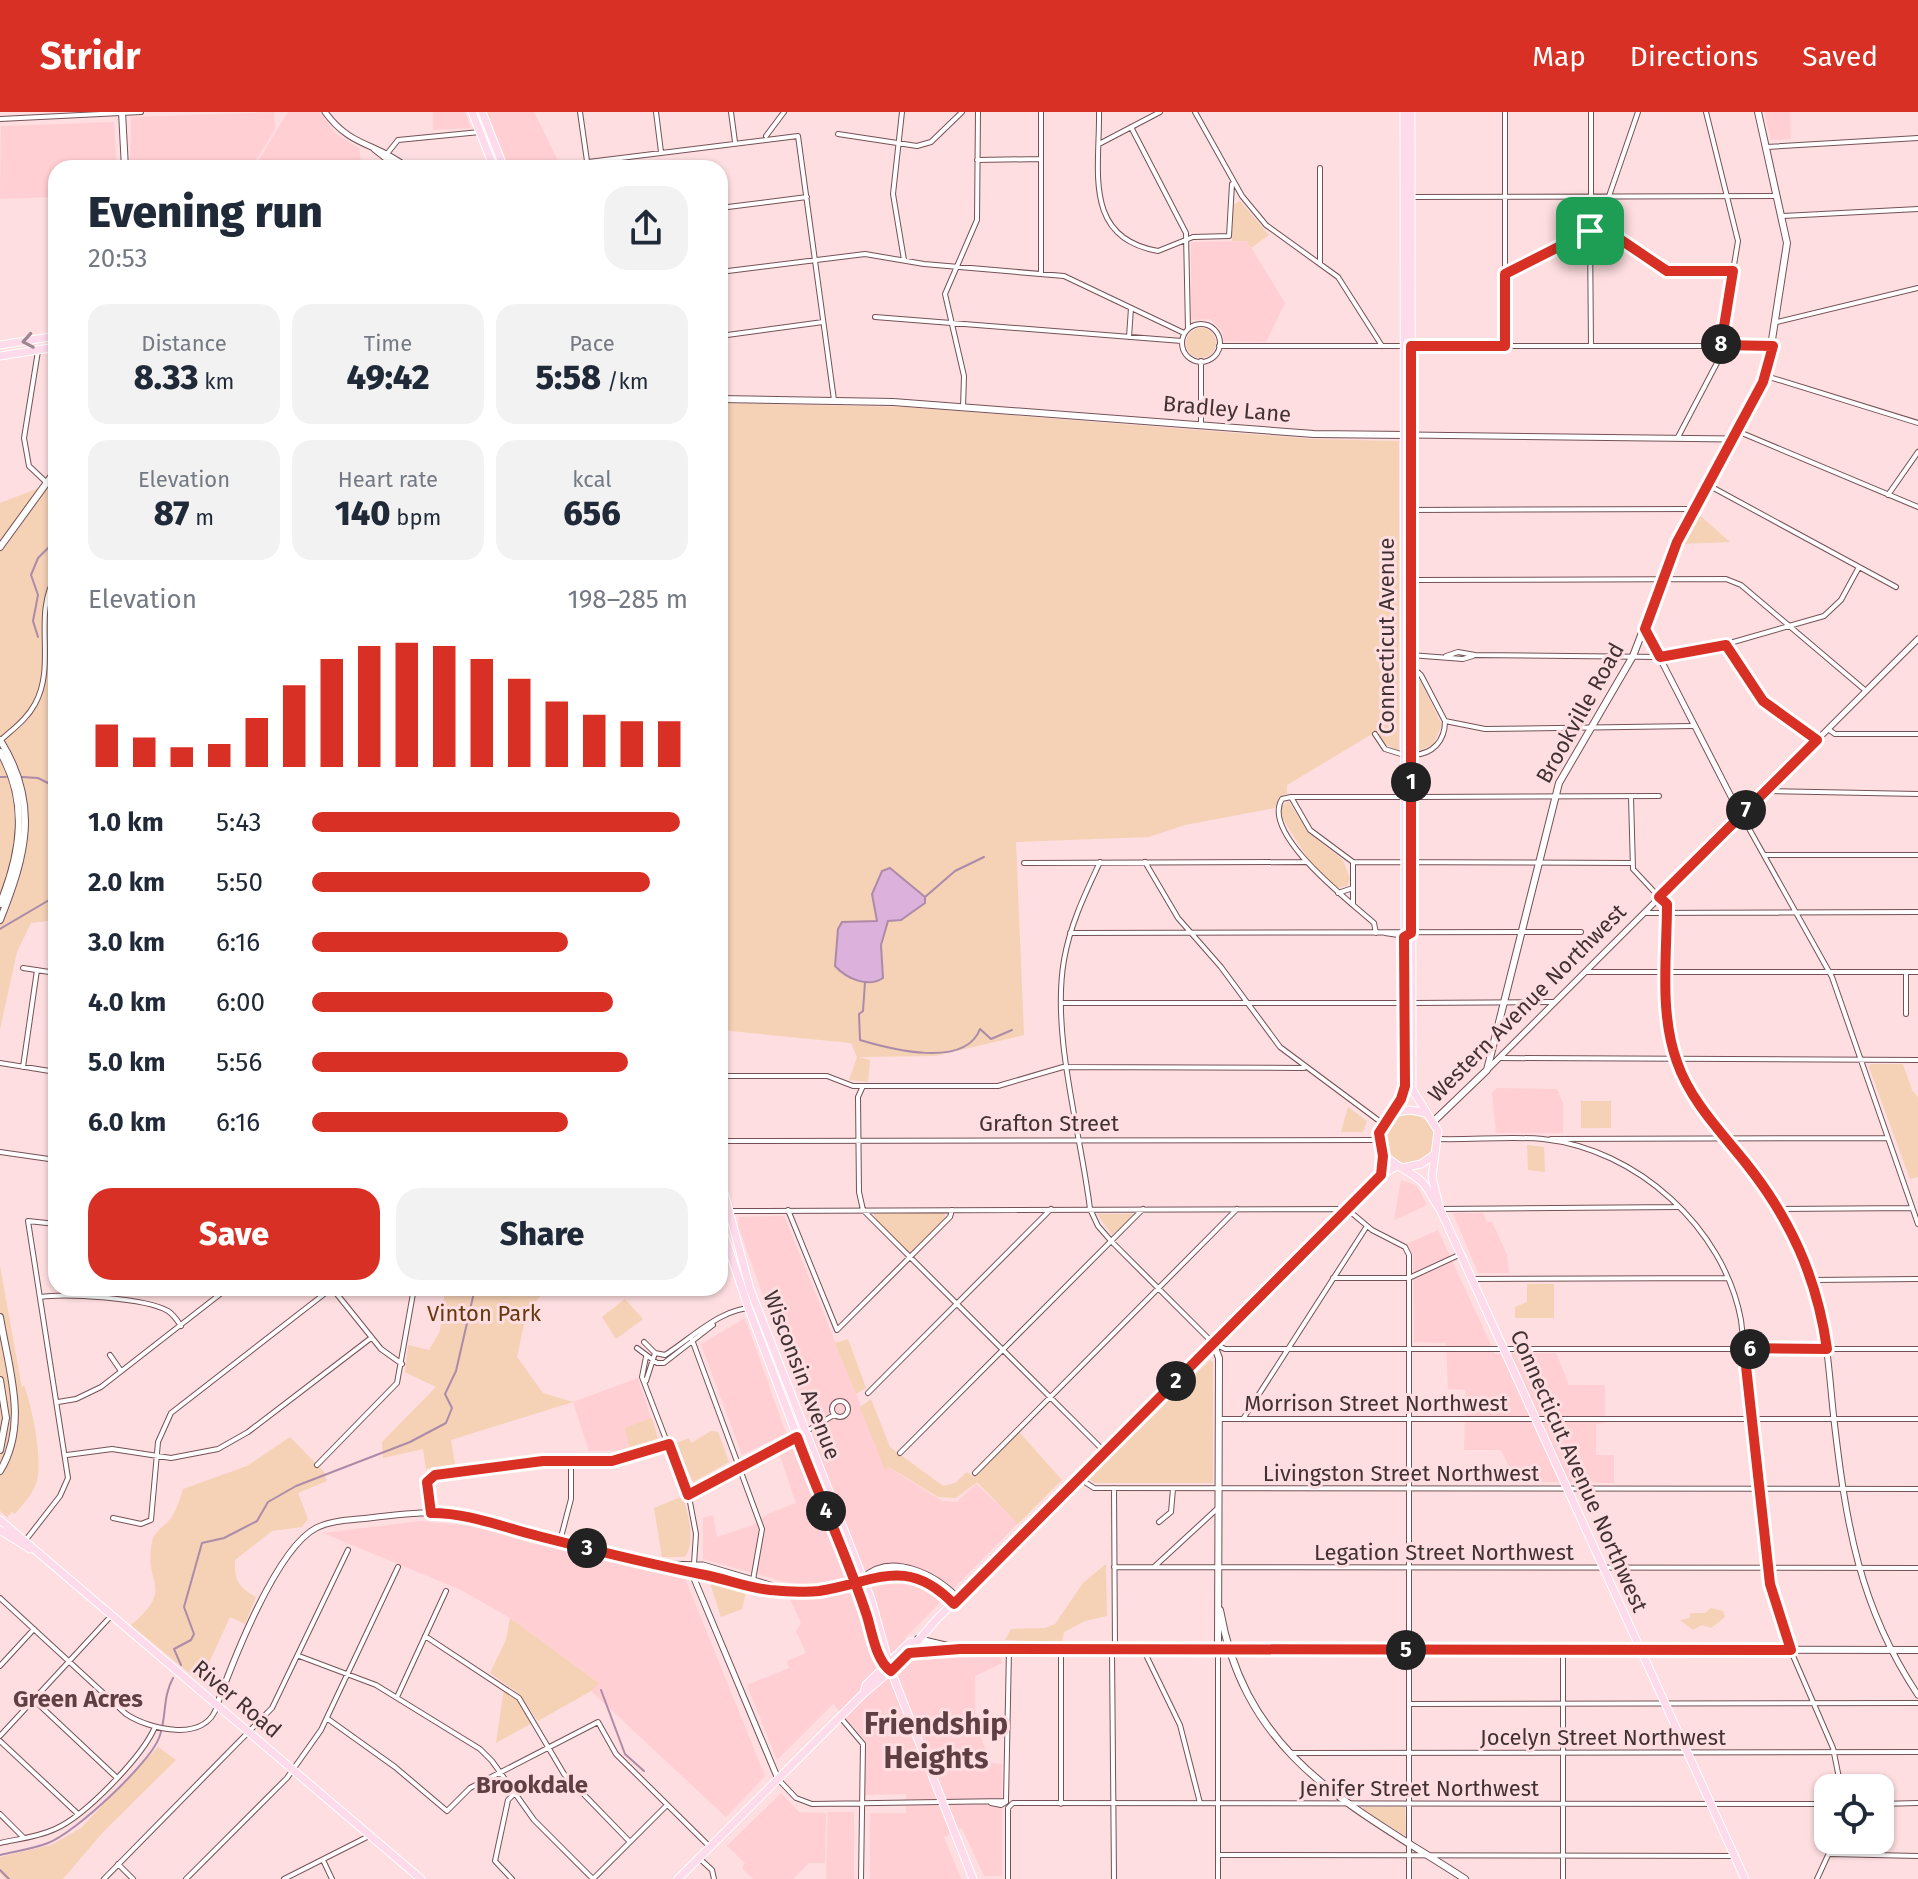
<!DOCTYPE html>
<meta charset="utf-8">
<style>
:root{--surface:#fff;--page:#f2f2f3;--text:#1f2937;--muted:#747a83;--accent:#d93025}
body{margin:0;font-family:"Fira Sans",sans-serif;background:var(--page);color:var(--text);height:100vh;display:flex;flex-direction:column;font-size:30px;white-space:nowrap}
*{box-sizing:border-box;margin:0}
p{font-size:26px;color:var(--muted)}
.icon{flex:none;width:44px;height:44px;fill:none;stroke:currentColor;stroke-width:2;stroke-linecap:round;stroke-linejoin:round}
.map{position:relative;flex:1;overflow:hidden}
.details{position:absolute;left:48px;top:48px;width:680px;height:1136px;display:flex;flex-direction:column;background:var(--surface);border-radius:24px;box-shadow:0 2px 6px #0004}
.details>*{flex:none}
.buttons{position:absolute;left:1814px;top:1662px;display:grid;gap:16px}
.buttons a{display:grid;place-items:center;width:80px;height:80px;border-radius:16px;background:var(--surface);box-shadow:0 2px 6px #0004;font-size:40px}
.pin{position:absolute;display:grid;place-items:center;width:68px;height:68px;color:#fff;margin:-34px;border-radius:16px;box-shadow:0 4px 12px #0006}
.km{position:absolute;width:40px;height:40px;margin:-20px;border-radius:50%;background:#222;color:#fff;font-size:22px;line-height:40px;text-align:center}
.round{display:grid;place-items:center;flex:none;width:84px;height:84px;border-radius:24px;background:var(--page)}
.overview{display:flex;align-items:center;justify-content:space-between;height:136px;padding:0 40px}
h1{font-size:44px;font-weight:800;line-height:60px}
.stats{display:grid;grid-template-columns:repeat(3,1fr);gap:12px;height:136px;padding:8px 40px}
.stats div{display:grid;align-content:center;border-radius:20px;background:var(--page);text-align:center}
.stats b{font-size:34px;font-weight:800}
.stats small{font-size:22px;font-weight:400}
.stats p{font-size:22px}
.chart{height:224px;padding:16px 40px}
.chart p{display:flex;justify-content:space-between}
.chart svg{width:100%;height:144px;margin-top:8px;stroke:var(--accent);stroke-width:6}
.button{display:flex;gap:16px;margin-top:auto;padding:16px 40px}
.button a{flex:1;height:92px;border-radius:24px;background:var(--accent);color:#fff;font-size:32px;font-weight:800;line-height:92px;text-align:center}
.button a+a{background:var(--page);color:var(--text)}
ul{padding:0 40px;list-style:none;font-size:26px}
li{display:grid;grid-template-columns:128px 96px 1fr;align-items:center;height:60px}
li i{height:20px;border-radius:10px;background:var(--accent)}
header{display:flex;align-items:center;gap:48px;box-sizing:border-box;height:112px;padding:0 40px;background:var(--accent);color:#fff}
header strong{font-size:38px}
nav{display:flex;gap:44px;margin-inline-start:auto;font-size:28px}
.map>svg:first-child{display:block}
</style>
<header>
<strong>Stridr</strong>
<nav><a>Map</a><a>Directions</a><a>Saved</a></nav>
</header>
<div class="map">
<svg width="1918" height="1767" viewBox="0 0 1918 1767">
<rect width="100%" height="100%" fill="#fedee0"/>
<path fill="#ffcfd3" d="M274 0 275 17 251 56H130L131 5Z
M288 0H320L335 21 359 36 361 51 254 56Z
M433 0H465L471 16 433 18Z
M486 0H534L558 49 508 54Z
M1764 0H1790L1791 27 1771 28Z
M114 10 117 56H56V85L0 87 1 14Z
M1247 129 1285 191 1266 230 1224 229 1222 219 1210 207 1191 208V130Z
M56 239V350L55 352 51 348 50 319 53 240Z
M1497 976 1557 977 1563 991V1021H1496L1492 981Z
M1401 1068 1417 1074 1427 1093 1394 1108Z
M1453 1101H1483L1487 1110H1492L1507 1143 1509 1161H1478Z
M784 1104 885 1353 942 1389 957 1390 976 1372 1018 1411 905 1526 917 1547 1001 1545 1002 1551 975 1564V1611L991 1651 1002 1652V1764H984L962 1716 944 1725 961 1767H870V1701H906V1682L864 1683 865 1628 833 1592 777 1648 747 1573 789 1556 787 1549 806 1541 796 1519 801 1511 791 1489 793 1472 703 1447V1406L713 1403 717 1425 753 1413 768 1402 796 1391 780 1344 813 1323 738 1114 739 1105Z
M1438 1118 1495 1242 1556 1241 1569 1273H1605V1311L1596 1312V1343H1614V1371L1516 1370 1501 1338H1464L1466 1278 1448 1277 1446 1231 1414 1230 1413 1143 1407 1132Z
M745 1206 786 1321 742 1343 701 1232Z
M638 1266 658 1328 623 1338 589 1339 573 1290Z
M420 1409 471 1414 628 1454 684 1464 765 1664 726 1705 591 1579 598 1570 510 1506 461 1478 323 1421Z
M781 1681 799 1700 826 1701 825 1751H809L793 1767H753L742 1756 745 1751 727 1734Z
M828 1700H854V1767H826Z"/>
<path fill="#f5d1b6" d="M1240 89 1269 123 1251 136 1247 129H1232L1233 93Z
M1186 231a15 15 0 1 1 30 0a15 15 0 1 1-30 0Z
M720 291 905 295 1314 327 1399 329V639L1383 631 1377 619 1287 673V682L1279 685 1275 696 1185 713 1149 725 1016 730 1024 923 935 944 859 945 870 948 868 970 849 968 857 945 851 931 720 918Z
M56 369 53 470 56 808 31 811 17 840 0 917V391L44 374 49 377Z
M1697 401 1730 430 1682 432Z
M1417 562 1442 613 1433 633 1417 639Z
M1288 689 1309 721 1343 748 1350 767 1347 774 1337 776 1310 750 1281 704 1280 696Z
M1871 952H1903L1912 978 1918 985V1065L1910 1067 1869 955Z
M1581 989H1611V1016H1581Z
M1348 995 1367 1009 1363 1020H1341Z
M1384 1027a25 25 0 1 1 50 0a25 25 0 1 1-50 0Z
M1527 1033 1544 1035 1545 1060 1528 1058Z
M944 1099 945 1106 910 1141 874 1105 875 1100Z
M1097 1102H1134L1112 1123Z
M0 1154 22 1276 24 1273C32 1295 44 1350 36 1372 32 1383 22 1393 15 1402L12 1400 7 1405 0 1399Z
M1527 1172H1554V1206H1515V1195L1527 1190Z
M445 1176H540L541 1183 526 1203 517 1245 543 1281 573 1290 451 1328 455 1353 426 1357 423 1337 383 1346 382 1330 436 1275 405 1260 408 1233 429 1238 440 1219Z
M625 1187 643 1207 616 1227 602 1205Z
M848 1227 866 1276 856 1282 835 1231Z
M1210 1248 1213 1250V1371H1094L1089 1367Z
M871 1287 890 1335 943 1374 955 1371 967 1360 973 1365 1019 1320 1062 1368 1018 1412 977 1370 956 1386 938 1385 889 1355 885 1358 860 1295Z
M652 1306 658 1327 630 1338 625 1316Z
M711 1319 718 1320 729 1350 693 1370 676 1331 689 1326 691 1331Z
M290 1325 324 1360 327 1369 298 1381 308 1407 302 1415 272 1419 235 1448C234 1468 239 1476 256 1485L245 1512 230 1505 200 1570 131 1513C176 1475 143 1474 152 1430 154 1419 165 1414 171 1406 177 1398 180 1386 183 1377L247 1354Z
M683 1384C688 1403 696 1428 685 1445H662L654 1396Z
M1106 1452 1107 1504 1085 1509 1064 1520 1062 1530 1005 1528 1011 1517 1045 1516 1055 1512 1083 1471Z
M710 1471 746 1480 742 1497 721 1505Z
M1711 1496 1723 1499 1725 1505 1711 1516 1702 1513 1693 1518 1680 1508 1690 1506V1501H1705Z
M510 1506 599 1571 591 1579 538 1609 518 1581 490 1561 506 1528Z
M504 1576 521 1592 532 1611 496 1631Z
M158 1635 176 1648 104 1719 63 1767H5L0 1761V1745L51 1733 81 1716Z
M1363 1695H1405L1406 1724 1362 1698Z"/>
<path fill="#dcb1db" stroke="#ad8ba8" stroke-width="2" d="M890 756 925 785V791L901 808 888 809 881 833 883 866C868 876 847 867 835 854L838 817 842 810 877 809 872 782 882 759Z"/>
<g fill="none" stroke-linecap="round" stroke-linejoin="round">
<path stroke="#ad8ba8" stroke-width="2" d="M38 525 33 509 38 483 31 463 38 446 56 428
M54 537 56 540
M0 665H6
M22 665 38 666 56 675
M925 785 955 759 984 745
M0 817 56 784
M865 870 863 899 859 902 860 928C890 937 965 957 980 917L991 927 1012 918
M181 1553 174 1537 191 1528 194 1522 184 1495 202 1431 224 1426 257 1409 268 1390 296 1374 410 1330 446 1311 452 1296 445 1282 456 1259 475 1176
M601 1578 625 1642 644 1659
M0 1743C16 1739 33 1737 48 1731 75 1721 149 1652 159 1626 167 1606 162 1586 173 1566
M0 1758 9 1767"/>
<g stroke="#745256" stroke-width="6">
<path id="minor" d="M580 0 588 56
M656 0 661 40
M731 0 735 30
M902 0 893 82 904 148
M1041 0V162
M1099 0C1100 57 1082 126 1158 139L1193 125 1229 124 1232 72
M1195 0 1242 84 1266 113 1338 165 1382 234
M1505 0V234
M1591 0V84
M0 7 141 0
M1131 15 1186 121 1188 217
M838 22 917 34 931 30 962 0
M766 24 784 0
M1099 32 1160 0
M1767 35 1918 26
M386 43 398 28 480 20
M977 48 1041 47
M540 56 798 24 834 288
M1320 56V151
M1409 85 1777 84
M720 96 807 85
M1783 104 1918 97
M1599 113 1638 0
M1590 120 1591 234
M720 160 865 142 924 152 1064 164 1184 221
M1505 162 1599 113 1667 159H1733
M875 205 1182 229
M1777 210 1918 176
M1182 231a19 19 0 1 1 38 0a19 19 0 1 1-38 0Z
M720 224 823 210
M1129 225 1131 196
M1219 234H1403
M1412 234H1771
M38 239 24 326 29 354 47 371
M1201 249V314
M1766 264 1918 311
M963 296 964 264 945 182 977 108 978 0
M1737 319 1918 395
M1678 325 1718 249 1738 129 1706 0
M1708 373 1896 475
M1888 383 1918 340
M1410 398 1693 397
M1413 468 1726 467 1741 473 1866 579
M1726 534 1763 589 1817 628
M1410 543 1463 547 1473 544
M1446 544 1458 540 1475 543 1660 545 1702 539 1824 504 1841 488 1859 455
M1413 556 1421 563 1445 609
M1445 609 1485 617 1693 614
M1828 617 1835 622H1918
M1375 622 1385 637 1404 643
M1 628C13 617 27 607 35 592 57 552 32 503 56 464
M1413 643C1433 642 1445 629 1445 609
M1765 679 1918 682
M1291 685 1310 718 1353 750
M1414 685 1659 684
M1631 685 1633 757 1659 785
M1742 704 1832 865 1918 1112
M1764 743H1918
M1100 750C1085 782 1070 813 1064 848 1051 923 1081 1021 1090 1097L1098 1114 1112 1130 1213 1231 1225 1237H1918
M1145 750 1178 806 1221 855 1280 935 1382 1011
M1353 750 1631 751
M1353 750V792
M1024 751 1306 750
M1338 781 1353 776
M1644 801 1918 800
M1070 821 1581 820
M1376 821 1374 811C1352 791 1260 722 1282 687L1291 685H1405
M1385 821 1405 824
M23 856 56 861
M1585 860H1918
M1906 860V902
M1061 891H1404
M1413 891 1554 890
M1499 946 1918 948
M0 951 56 960
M23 955 37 858
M720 964H827L853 974H998L1063 955 1304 956
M863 974 858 985 859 1080 863 1098 1104 1339
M1439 1027C1473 1028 1509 1024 1543 1027 1637 1037 1724 1116 1741 1208L1772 1484 1787 1530 1833 1636 1841 1676
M1551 1027 1888 1026
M720 1029 1378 1028
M0 1040 56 1048
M1440 1097 1678 1095
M1779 1097 1912 1096
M788 1098 837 1218 950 1105 952 1098
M728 1099 1347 1097 1372 1118 1405 1135 1409 1143V1767
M1333 1166H1409L1461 1142
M1472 1167 1728 1166
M1813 1168 1918 1167
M332 1176 381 1237 402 1252
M40 1185C66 1181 146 1186 168 1199 174 1203 177 1208 181 1214
M691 1225 762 1417 753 1468
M644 1230 655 1241 665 1243C692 1226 724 1193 758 1196
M637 1236 657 1251H664L713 1213
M110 1243 121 1259
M646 1245 642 1265 690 1390 696 1422 694 1452
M646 1269 655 1241
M868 1281 1051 1097
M832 1297a8 8 0 1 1 16 0a8 8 0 1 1-16 0Z
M58 1290 76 1287 101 1275 228 1176
M1218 1307H1918
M1243 1307 1367 1114
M805 1320 834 1303
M900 1341 1143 1097
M67 1343 112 1337 171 1346 218 1337 248 1320 371 1226
M317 1353 397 1271 414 1176
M975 1361 1237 1097
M1080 1367 1094 1376 1918 1377
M1114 1376 1115 1537
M689 1383 798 1325
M431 1401 427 1370 435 1363 543 1349 620 1348 669 1332
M113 1406 141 1412 151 1408 158 1330 171 1301 332 1176
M1159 1410 1171 1400 1173 1377
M25 1429 60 1384 68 1366 28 1109 56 1112
M560 1429 571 1387V1347
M1114 1455 1918 1456
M1154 1455 1218 1396
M0 1486 126 1602C150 1618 206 1631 217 1594
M425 1524 519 1586 564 1662 630 1730
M1218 1537V1767
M1061 1538V1692
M1112 1538 1114 1767
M1144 1539 1180 1613 1200 1691
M299 1544 376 1573 480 1637 492 1649 534 1708 593 1767
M0 1554 34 1517
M397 1585 446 1479
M34 1588 116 1665
M1409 1592 1918 1591
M841 1606 863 1632 861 1767
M328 1607 395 1655 447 1699 470 1676 598 1610 616 1642 710 1735
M0 1624 111 1504
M0 1629 78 1702
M1291 1641 1918 1640
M778 1667 796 1686 812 1692 1006 1689
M1006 1689 1009 1537
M991 1691 1001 1693 1006 1690
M1880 1692 1918 1691
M0 1702 24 1726
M0 1731C18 1727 38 1725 55 1717 85 1704 142 1645 155 1615
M1830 1742 1918 1744
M1218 1743 1734 1744
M700 1747 712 1758 714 1767
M323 1748 332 1767
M118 1752 133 1767
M104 1767 272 1596 348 1438
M186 1767 287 1666 321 1618 398 1455
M284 1767 371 1723
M512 1767 495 1749 508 1688 514 1682
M593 1767 667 1693
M1008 1767V1696L1013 1691 1828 1692
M1563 1767V1538
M1817 1767 1835 1728"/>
</g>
<g stroke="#745256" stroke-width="7">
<path id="tertiary" d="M325 0C351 36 376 30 408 56
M374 37 398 56
M1411 323 1732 327
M1645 517 1741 704
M1659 785 1667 792C1667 843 1660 900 1677 949 1687 980 1708 1005 1729 1030 1764 1072 1796 1117 1813 1170 1827 1215 1829 1262 1834 1308 1846 1411 1859 1495 1918 1583
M1489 956 1918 527
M662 1452 703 1453 780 1476
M694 1452 695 1469 778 1667
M863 1466C891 1439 936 1463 958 1486
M217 1593C233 1549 276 1437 316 1416 332 1408 351 1408 369 1406 393 1403 417 1400 442 1401 477 1402 508 1417 541 1425 616 1442 690 1464 765 1477 840 1491 893 1431 953 1491"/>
</g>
<g stroke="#745256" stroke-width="8">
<path id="secondary" d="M122 0 125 56
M720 287 893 290 1314 322 1407 323
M0 435 56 358
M0 628C40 692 26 743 0 808
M0 640C29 690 21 741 0 792
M1434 1009 1487 958 1559 671 1633 544 1677 430 1767 260 1787 131 1758 0
M0 1205C8 1255 29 1312 0 1359
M1213 1231 1219 1246 1218 1537
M0 1268 6 1306 0 1338
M1220 1498C1246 1646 1351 1693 1465 1767
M918 1527 960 1537 1918 1538
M921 1528V1533L933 1539H953"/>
</g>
<g stroke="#fff" stroke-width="9">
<path id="primary" d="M472 0 494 56
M482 0 504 56
M1404 0 1405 967C1404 987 1391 994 1382 1011 1363 1046 1404 1052 1422 1070 1430 1078 1433 1089 1440 1097
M1411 0 1412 977 1438 1019 1432 1065 1440 1097 1745 1767
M0 233 56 224
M0 244 56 235
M1391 1001 1410 998 1426 1001
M1402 1056 1421 1052 1434 1043
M720 1066 750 1177 871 1487 891 1559 973 1767
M720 1110 748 1195 881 1545 891 1559
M0 1408 421 1767
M0 1418 30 1437
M909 1541 930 1539
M864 1581 866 1573 910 1530H915
M678 1767 864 1581 898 1552 937 1507 1381 1063 1397 1054"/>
</g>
<use href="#minor" stroke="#fff" stroke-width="4"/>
<use href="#tertiary" stroke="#fff" stroke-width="5"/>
<use href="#secondary" stroke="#fff" stroke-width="6"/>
<use href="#primary" stroke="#fddbeb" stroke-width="7"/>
</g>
<defs><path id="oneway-chevron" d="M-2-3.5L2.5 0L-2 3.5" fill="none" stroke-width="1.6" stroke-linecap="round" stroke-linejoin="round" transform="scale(2)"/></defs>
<use stroke="#9e868e" href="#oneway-chevron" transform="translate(28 229) rotate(170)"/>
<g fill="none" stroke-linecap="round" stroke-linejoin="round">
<g stroke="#fff" stroke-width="16">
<path id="route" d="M1590 119 1505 162V234H1411V821L1404 825 1405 974 1401 987 1379 1021 1383 1044 1381 1063 954 1492C906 1443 876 1470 819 1479 803 1481 786 1479 770 1478 748 1476 726 1467 705 1463 649 1452 593 1438 538 1424 502 1415 469 1401 431 1401L427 1370 435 1363 543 1349H612L669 1332 688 1383 797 1325C819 1385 847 1443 867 1504 872 1520 876 1549 891 1559L909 1541 960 1537 1791 1538 1770 1472 1744 1236 1827 1237C1817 1165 1790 1106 1745 1050 1720 1019 1690 988 1677 950 1659 901 1667 843 1667 792L1659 785 1817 628 1763 589 1726 533 1660 545 1645 517 1677 430 1763 270 1773 234 1721 233 1733 159H1667L1599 113 1590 119"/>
</g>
<use href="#route" stroke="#d93025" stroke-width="10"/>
</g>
<g text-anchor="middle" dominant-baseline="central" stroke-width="6" stroke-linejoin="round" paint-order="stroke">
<g font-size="22" fill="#403132" stroke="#fedee0">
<text transform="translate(1227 297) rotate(5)">Bradley Lane</text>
<text transform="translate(1386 524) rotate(-90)">Connecticut Avenue</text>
<text transform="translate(1580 601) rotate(-61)">Brookville Road</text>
<text transform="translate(1527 891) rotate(-45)">Western Avenue Northwest</text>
<text x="1049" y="1011">Grafton Street</text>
<text transform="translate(802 1263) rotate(69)">Wisconsin Avenue</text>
<text x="1376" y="1291">Morrison Street Northwest</text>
<text transform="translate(1579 1359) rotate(66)">Connecticut Avenue Northwest</text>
<text x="1401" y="1361">Livingston Street Northwest</text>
<text x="1444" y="1440">Legation Street Northwest</text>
<text transform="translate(237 1587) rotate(40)">River Road</text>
<text x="1603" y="1625">Jocelyn Street Northwest</text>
<text x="1419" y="1676">Jenifer Street Northwest</text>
</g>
<g font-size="22" fill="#66380e" stroke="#fedee0">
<text x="484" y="1201">Vinton Park</text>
</g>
<g font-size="24" font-weight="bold" fill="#5f3f42" stroke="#fedee0">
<text x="78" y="1587">Green Acres</text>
<text x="532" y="1673">Brookdale</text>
</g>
<g font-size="30" font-weight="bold" fill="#5f3f42" stroke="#fedee0">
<text x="936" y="1612">Friendship<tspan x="936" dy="34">Heights</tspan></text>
</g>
</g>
</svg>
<div class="buttons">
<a><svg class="icon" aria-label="locate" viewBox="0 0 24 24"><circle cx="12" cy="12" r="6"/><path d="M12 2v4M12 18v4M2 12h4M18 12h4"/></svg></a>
</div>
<div class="pin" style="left:1590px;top:119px;background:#1e9e55"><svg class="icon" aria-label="arrive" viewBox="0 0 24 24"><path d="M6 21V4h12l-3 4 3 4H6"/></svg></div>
<b class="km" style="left:1411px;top:670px">1</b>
<b class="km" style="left:1176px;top:1269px">2</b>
<b class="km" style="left:587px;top:1436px">3</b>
<b class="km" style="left:826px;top:1399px">4</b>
<b class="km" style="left:1406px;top:1538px">5</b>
<b class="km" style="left:1750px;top:1237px">6</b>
<b class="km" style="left:1746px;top:698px">7</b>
<b class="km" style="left:1721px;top:232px">8</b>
<section class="details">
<div class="overview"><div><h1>Evening run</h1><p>20:53</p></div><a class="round"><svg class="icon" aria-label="share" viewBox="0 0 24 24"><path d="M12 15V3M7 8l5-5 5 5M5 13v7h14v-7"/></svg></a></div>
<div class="stats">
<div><p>Distance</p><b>8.33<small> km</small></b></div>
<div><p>Time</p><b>49:42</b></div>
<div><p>Pace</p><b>5:58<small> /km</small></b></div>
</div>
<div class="stats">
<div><p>Elevation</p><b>87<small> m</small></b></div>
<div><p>Heart rate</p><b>140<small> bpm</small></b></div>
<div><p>kcal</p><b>656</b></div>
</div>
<div class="chart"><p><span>Elevation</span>198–285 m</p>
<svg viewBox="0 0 160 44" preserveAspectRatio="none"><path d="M5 44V31M15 44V35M25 44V38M35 44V37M45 44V29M55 44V19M65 44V11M75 44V7M85 44V6M95 44V7M105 44V11M115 44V17M125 44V24M135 44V28M145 44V30M155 44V30"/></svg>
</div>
<ul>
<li><b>1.0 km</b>5:43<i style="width:98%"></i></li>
<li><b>2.0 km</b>5:50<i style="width:90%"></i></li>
<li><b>3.0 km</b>6:16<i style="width:68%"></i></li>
<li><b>4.0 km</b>6:00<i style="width:80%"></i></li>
<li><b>5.0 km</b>5:56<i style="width:84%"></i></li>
<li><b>6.0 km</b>6:16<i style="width:68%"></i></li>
</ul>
<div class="button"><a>Save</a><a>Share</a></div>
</section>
</div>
